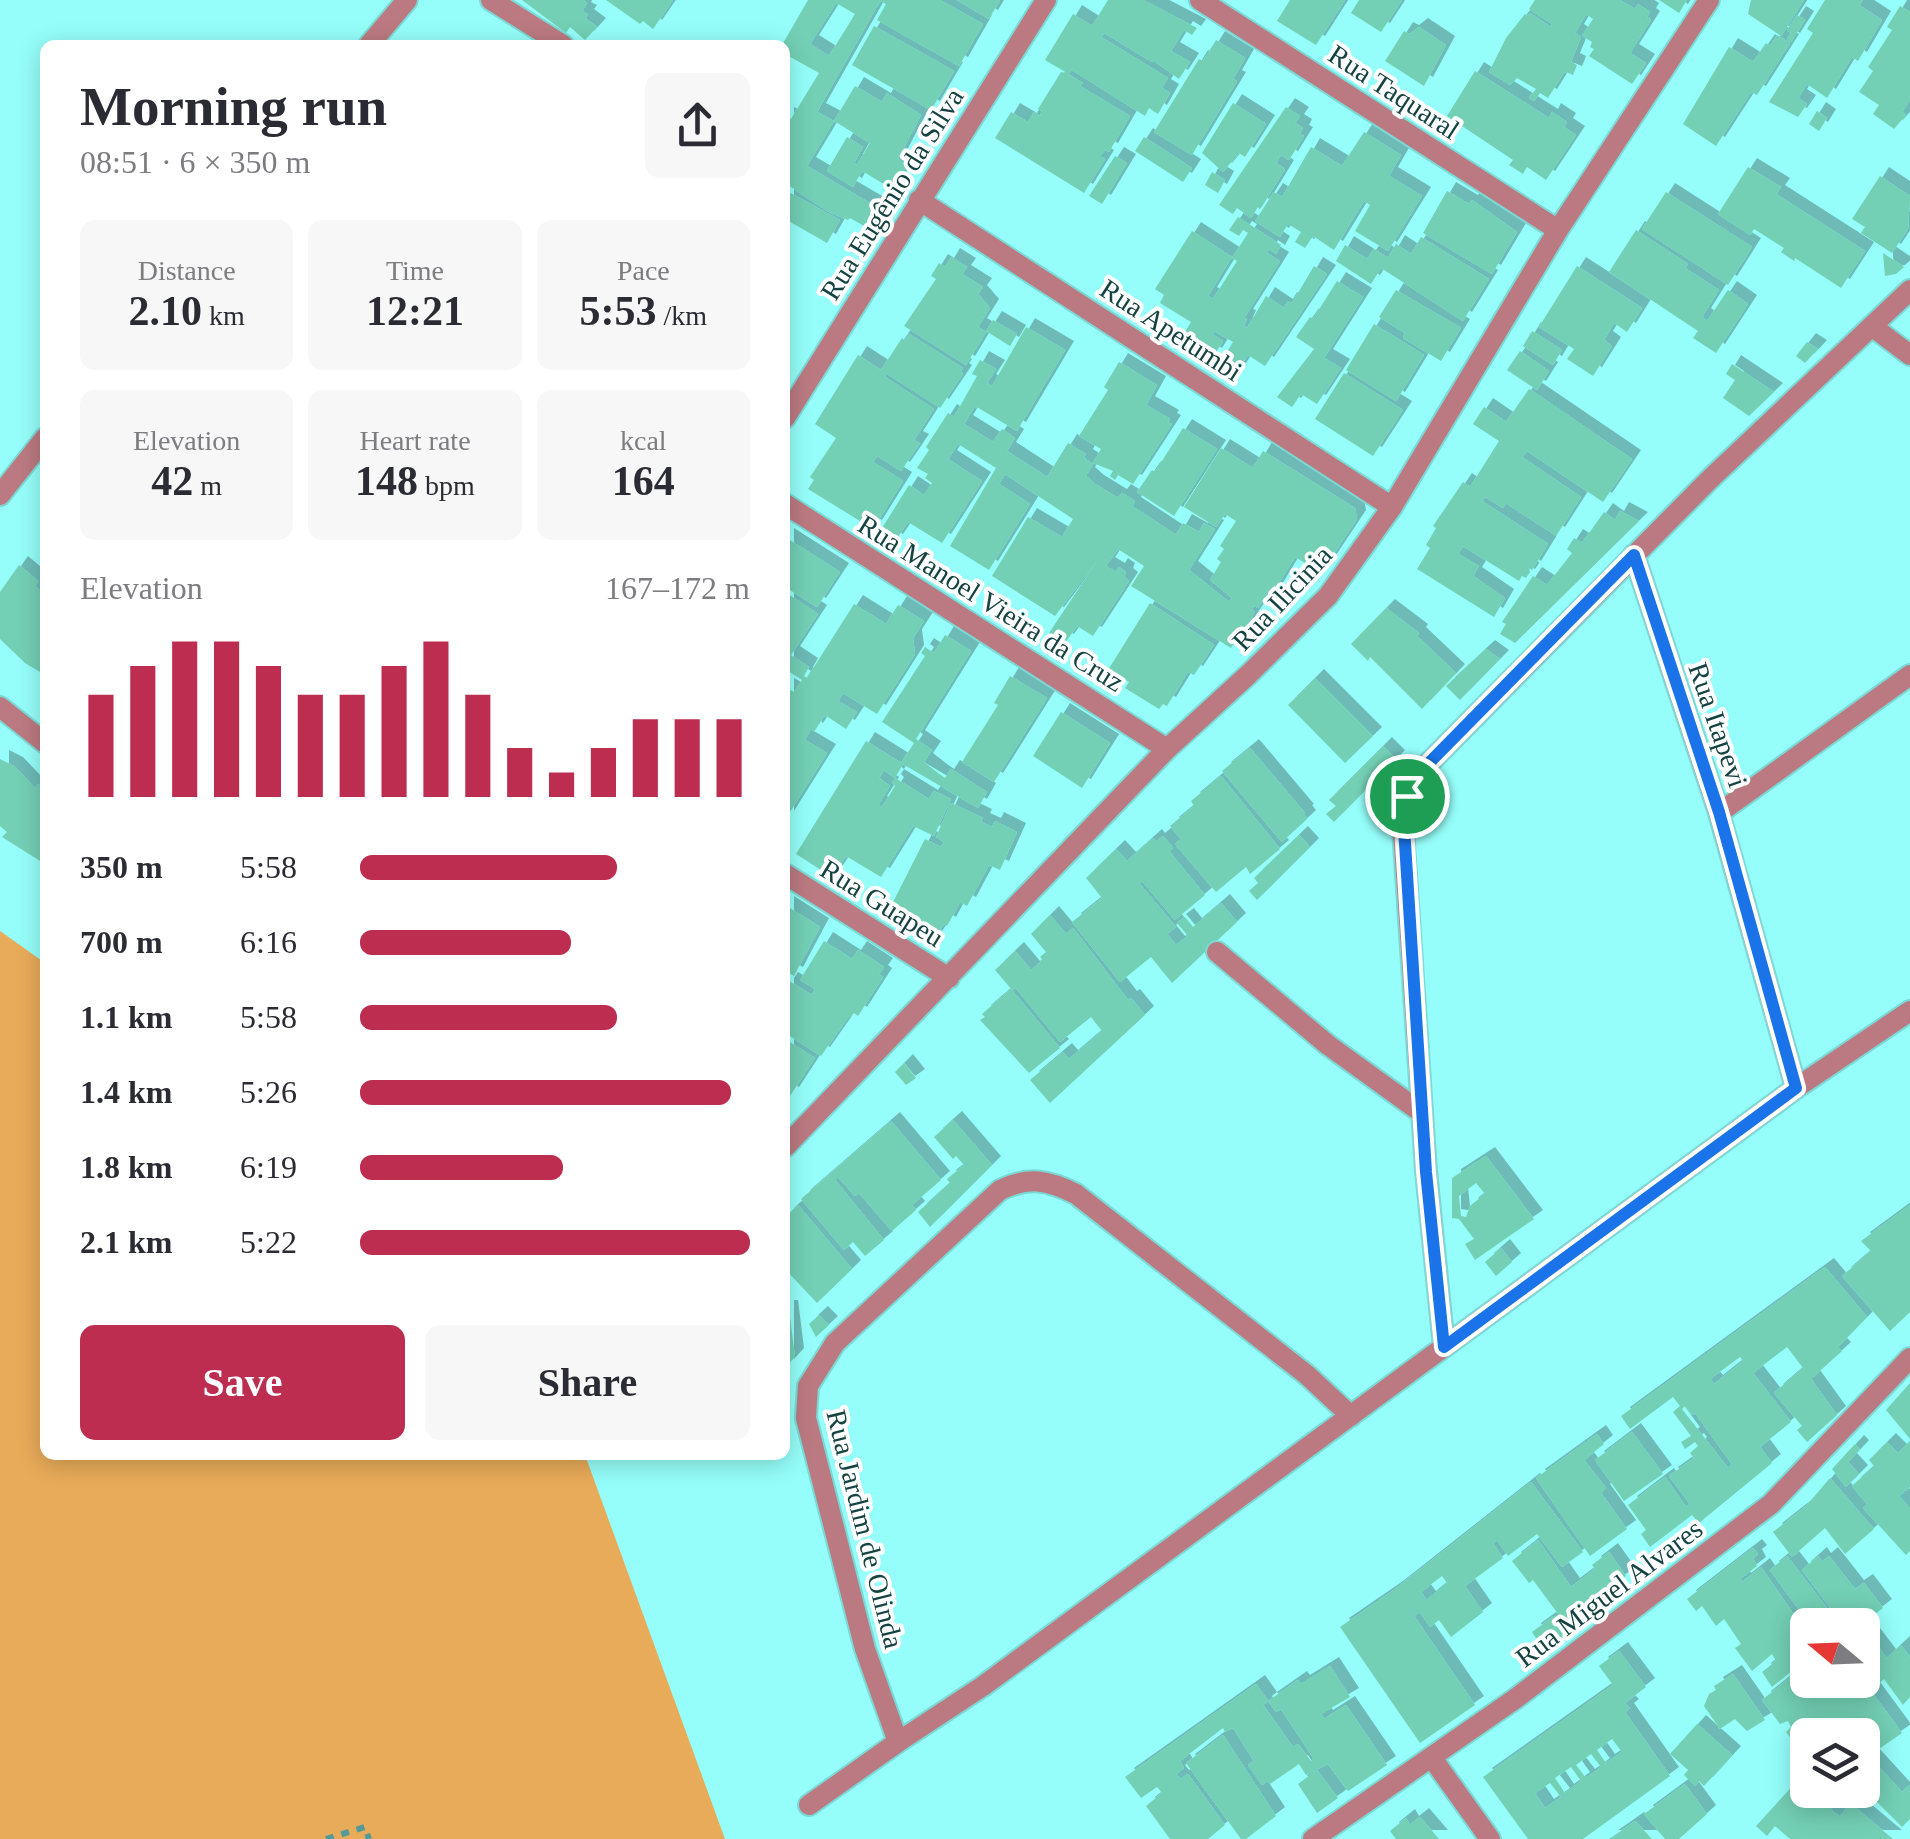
<!DOCTYPE html>
<meta charset="utf-8">
<style>
:root{--surface:#fff;--page:#f7f7f7;--text:#2b2b33;--muted:#7c7c81;--accent:#bd2d50}
body{margin:0;font-family:Georgia,serif;background:var(--page);color:var(--text);height:100vh;display:flex;flex-direction:column;font-size:38px;white-space:nowrap}
*{box-sizing:border-box;margin:0}
p{font-size:32px;color:var(--muted)}
.icon{flex:none;width:55px;height:55px;fill:none;stroke:currentColor;stroke-width:2;stroke-linecap:round;stroke-linejoin:round}
.map{position:relative;flex:1;overflow:hidden}
.drawer{position:absolute;left:40px;top:40px;width:750px;height:1420px;display:flex;flex-direction:column;background:var(--surface);border-radius:15px;box-shadow:0 5px 25px #0003}
.drawer>*{flex:none}
.needle{width:65px;rotate:289deg}
.tools{position:absolute;left:1790px;top:1608px;display:grid;gap:20px}
.tools a{display:grid;place-items:center;width:90px;height:90px;border-radius:15px;background:var(--surface);box-shadow:0 5px 25px #0003;font-size:50px}
.pin{position:absolute;display:grid;place-items:center;width:85px;height:85px;color:#fff;margin:-42px;border:5px solid #fff;border-radius:50%;box-shadow:0 2px 10px #0007}
.round{display:grid;place-items:center;flex:none;width:105px;height:105px;border-radius:15px;background:var(--page)}
.head{display:flex;align-items:center;justify-content:space-between;height:170px;padding:0 40px}
h1{font-size:55px;font-weight:800;line-height:75px}
.figures{display:grid;grid-template-columns:repeat(3,1fr);gap:15px;height:170px;padding:10px 40px}
.figures div{display:grid;align-content:center;border-radius:15px;background:var(--page);text-align:center}
.figures b{font-size:42px;font-weight:800}
.figures small{font-size:28px;font-weight:400}
.figures p{font-size:28px}
.chart{height:280px;padding:20px 40px}
.chart p{display:flex;justify-content:space-between}
.chart svg{width:100%;height:180px;margin-top:10px;stroke:var(--accent);stroke-width:6}
.button{display:flex;gap:20px;margin-top:auto;padding:20px 40px}
.button a{flex:1;height:115px;border-radius:15px;background:var(--accent);color:#fff;font-size:40px;font-weight:800;line-height:115px;text-align:center}
.button a+a{background:var(--page);color:var(--text)}
ul{padding:0 40px;list-style:none;font-size:32px}
li{display:grid;grid-template-columns:160px 120px 1fr;align-items:center;height:75px}
li i{height:25px;border-radius:12px;background:var(--accent)}
.map>svg:first-child{display:block}
</style>
<div class="map">
<svg width="1910" height="1839" viewBox="0 0 1910 1839">
<defs>
<filter id="shadow"><feDropShadow dx="9" dy="-9" stdDeviation="0" flood-color="#0004"/></filter>
</defs>
<rect width="100%" height="100%" fill="#95fefa"/>
<path fill="#e8ab59" d="M0 931 45 963V1455H585L725 1839H0Z"/>
<path fill="#73d0b4" fill-rule="evenodd" filter="url(#shadow)" d="M522 0H583L587 3 582 11 588 14 585 18 597 27 585 40 570 27 566 33Z
M606 0H673L653 29 643 21 640 24Z
M808 0H940L983 24 959 66 877 20 886 4 880 1 817 112 834 121 807 166 885 212 873 231 850 218 848 220 829 212 785 183V116L791 119 819 73 785 54V45H782ZM836 3 855 14 829 56 810 44Z
M957 0H1000L989 19Z
M1108 0H1143L1197 28 1192 35 1184 30 1171 51 1190 62 1179 79 1153 60 1152 62 1104 33 1101 37 1168 78 1162 88 1170 93 1158 114 1149 108 1145 116 1072 70 1068 74 1083 83 1080 86 1130 116 1109 152 1105 150 1100 156 1105 159 1084 193 995 138 1011 112 1028 122 1034 112 1040 116 1042 111 1038 109 1061 72 1067 73 1045 60 1073 14 1092 26Z
M1290 0H1345L1316 45 1277 21Z
M1359 0H1402L1381 32 1351 13Z
M1535 0H1620L1635 9 1638 4 1650 12 1647 17 1651 20 1630 53 1646 63 1632 84 1589 56 1594 49 1590 47 1592 42 1582 36 1593 19 1586 14 1575 33 1581 37 1571 62 1577 65 1573 75 1566 72 1563 74 1548 98 1540 93 1534 101 1529 98 1536 89 1517 78 1510 85 1489 72 1506 38 1525 14 1528 16 1530 13 1551 27 1552 24 1529 9Z
M1659 0H1687L1679 13Z
M1751 0H1804L1781 36 1748 14Z
M1825 0H1863L1859 5 1882 20 1858 61 1852 57 1827 98 1807 84 1798 98 1807 104 1798 117 1769 102 1813 33 1807 29Z
M1900 6 1910 12V100L1902 112 1906 115 1894 129 1873 114 1879 105 1859 92 1873 71 1868 67 1892 30 1887 27Z
M1797 15 1805 20 1791 42 1787 39 1791 33 1787 30Z
M874 26 954 71 931 110 852 65Z
M1419 27 1446 45 1424 86 1385 61 1404 31 1410 34Z
M1777 35 1790 43 1757 95 1751 92 1716 146 1683 124 1729 47 1753 62 1766 43 1770 46Z
M1216 40 1245 58 1233 79 1237 81 1192 155 1154 132 1199 59 1203 61Z
M1475 71 1549 118 1552 112 1567 122 1564 127 1576 135 1546 180 1527 167 1523 174 1509 165 1513 160 1447 116Z
M855 86 882 102 887 93 921 115 898 159 907 165 892 189 862 171 853 187 827 171 847 137 863 147 854 163 857 165 870 143 834 121Z
M1233 103 1266 124 1245 157 1239 153 1223 172 1202 153Z
M1286 107 1300 116 1295 123 1303 128 1300 134 1304 136 1289 160 1281 155 1276 163 1285 169 1261 208 1258 207 1251 218 1237 208 1233 214 1219 205Z
M1817 111 1827 118 1819 131 1809 124Z
M1364 132 1401 155 1389 176 1422 196 1388 251 1355 231 1370 205 1364 201 1334 250 1313 236 1305 248 1295 242 1301 232 1288 224 1280 237 1255 221 1274 192 1282 197 1311 147 1342 166Z
M1144 137 1192 168 1183 182 1135 151Z
M1115 156 1127 163 1102 204 1089 196Z
M1748 167 1781 187 1776 194 1865 251 1841 288 1795 258 1794 261 1781 252 1784 248 1754 229 1750 235 1718 214Z
M1212 172 1225 180 1218 193 1205 185Z
M1880 176 1910 196 1908 229 1892 253 1861 233 1865 227 1852 219Z
M785 190 840 220 827 243 785 219Z
M1447 191 1469 204 1472 200 1517 232 1492 274 1423 233Z
M1666 192 1752 247 1728 285 1642 229Z
M1238 217 1281 245 1276 254 1269 249 1267 253 1280 261 1244 318 1247 319 1244 326 1247 328 1266 296 1284 308 1288 301 1292 303 1314 266 1327 274 1265 366 1248 355 1237 372 1221 362 1233 342 1214 331 1212 334 1223 341 1213 357 1182 337 1191 322 1160 303 1164 295 1155 289 1192 231 1232 257 1208 296 1213 299 1237 261 1232 258 1248 233 1243 230 1239 236 1229 230Z
M1636 230 1688 264 1685 268 1719 290 1702 317 1707 321 1728 290 1748 304 1716 353 1693 338 1698 331 1609 272Z
M1421 237 1489 279 1463 321 1381 268 1371 284 1336 261 1345 245 1367 259 1374 249 1388 258 1396 244 1411 254Z
M1883 253 1904 267 1896 274 1885 276Z
M951 257 967 267 962 274 983 287 978 294 990 308 978 327 986 332 966 365 904 326 936 279 931 276 939 263 945 267Z
M1577 266 1642 308 1627 332 1614 323 1604 340 1612 346 1593 376 1567 359 1574 349 1539 327Z
M1337 281 1363 297 1324 358 1341 368 1317 404 1301 394 1292 407 1277 397 1314 349 1296 337 1310 317 1313 319Z
M1396 290 1461 328 1441 361 1403 338 1405 333 1379 317Z
M993 320 1017 334 1010 346 986 331Z
M1374 324 1424 355 1396 401 1346 370Z
M1026 327 1065 350 1017 431 975 406 964 424 993 442 1002 429 1015 438 1007 451 1047 477 1068 443 1086 454 1084 458 1093 464 1086 476 1095 484 1118 498 1122 493 1135 501 1132 506 1176 535 1183 523 1199 532 1204 523 1215 529 1189 570 1229 602 1232 598 1210 580 1221 562 1217 559 1224 549 1220 546 1236 521 1225 514 1216 527 1184 507 1221 448 1253 468 1263 451 1355 508 1357 519 1321 573 1295 557 1273 593 1268 591 1258 608 1254 606 1252 610 1255 612 1231 648 1131 586 1144 566 1118 549 1106 566 1116 572 1119 567 1126 572 1124 577 1129 581 1093 636 1077 626 1065 643 1049 633 1099 558 1055 616 992 576 1028 517 1062 537 1073 519 1005 474 999 484 1030 504 989 570 950 546 996 468 958 444 948 459 982 481 942 543 908 522 894 543 879 533 909 485 924 495 932 483 925 478 928 474 917 468 929 450 926 447 948 413 954 417 977 376 972 374 980 360 996 369 987 383 992 386Z
M1532 331 1562 350 1553 365 1523 346Z
M909 334 963 368 960 372 963 374 940 408 886 373 885 377 934 409 914 440 920 443 901 471 877 456 873 462 903 481 873 529 808 489 814 480 810 477 836 438 815 424 858 355 881 370 902 338 905 341Z
M1807 342 1818 349 1805 363 1796 356Z
M1520 351 1549 371 1537 390 1507 370Z
M1119 362 1157 385 1146 405 1170 419 1168 422 1172 424 1133 484 1118 475 1115 480 1110 476 1113 471 1093 463 1101 449 1079 436 1108 390 1104 387Z
M1732 364 1774 392 1749 416 1723 398 1735 380 1726 374Z
M1344 373 1403 410 1373 456 1315 419Z
M1529 389 1632 459 1603 502 1527 451 1522 457 1581 497 1556 536 1506 503 1503 508 1485 497 1482 501 1548 544 1532 570 1528 567 1530 572 1526 578 1522 576 1519 581 1463 546 1458 554 1479 566 1473 576 1505 598 1494 617 1417 569 1430 548 1426 545 1436 528 1433 526 1463 482 1470 487 1499 441 1473 424 1484 407 1506 422Z
M1183 428 1217 449 1174 516 1137 492 1152 470 1155 472Z
M1620 511 1639 521 1515 643 1500 634 1506 624 1502 622 1533 576 1547 585 1572 553 1567 549 1574 538 1582 543 1604 512 1615 520Z
M785 537 840 572 817 607 785 587Z
M19 565 38 581 35 586 45 595V675L25 663 0 639V592Z
M785 592 818 614 791 655 809 667 804 676 807 678 854 604 886 624 898 605 924 621 913 638 915 654 877 714 843 693 838 701 857 712 846 729 825 715 814 732 811 729 805 740 827 753 785 820V687L794 692 802 680 785 669Z
M1150 603 1214 645 1194 675 1188 672 1167 706 1163 704 1159 709 1125 688 1129 682 1108 670Z
M1386 608 1419 633 1417 636 1456 673 1422 709 1370 657 1368 661 1351 644Z
M945 635 971 651 916 739 932 750 924 762 938 773 945 778 951 769 987 792 978 808 901 763 914 743 882 722 925 656 921 653 925 647 934 653Z
M1486 649 1500 659 1460 700 1446 686Z
M1010 676 1047 698 994 782 962 762 998 705 994 703Z
M1315 678 1373 736 1345 763 1288 705Z
M1061 712 1110 743 1082 788 1033 756Z
M866 741 903 764 895 778 884 770 879 778 890 786 878 805 882 807 895 786 892 783 895 778 929 799 934 791 951 799 934 836 913 826 881 877 846 856 832 877 796 854Z
M1383 746 1396 759 1334 822 1326 814 1336 806 1329 800Z
M1250 748 1305 813 1303 814 1307 819 1282 842 1222 771Z
M0 759 14 766 35 788 38 784 43 788 45 864 2 837 7 832 0 826Z
M1221 776 1280 849 1250 874 1246 867 1216 892 1175 844 1181 839 1170 826 1194 806 1191 801Z
M951 803 983 818 981 822 992 827 995 821 1017 832 1000 870 989 865 967 906 960 902 947 926 944 924 933 940 917 930 920 924 890 908 925 839 941 847 944 842 936 837Z
M1299 835 1310 847 1257 900 1249 891 1258 883 1254 878Z
M1163 836 1173 848 1169 851 1205 895 1175 920 1142 881 1139 883 1176 927 1167 934 1176 945 1188 936 1177 923 1185 917 1193 927 1221 903 1237 922 1172 983 1151 957 1120 982 1072 922 1102 898 1086 878 1116 849 1127 861 1153 838 1156 842Z
M785 905 820 927 794 976 785 971Z
M1050 915 1066 934 1073 928 1128 1000 1131 998 1145 1015 1050 1103 1030 1080 1063 1052 1069 1059 1102 1031 1091 1017 1060 1042 1016 988 1012 990 995 970 1015 951 1031 970 1043 960 1040 957 1046 952 1031 934Z
M824 941 852 959 858 950 884 967 879 974 883 977 858 1016 854 1013 847 1019 821 1056 785 1033V987L789 981 812 995 815 989 800 980Z
M1011 989 1060 1048 1029 1073 980 1020 985 1017 982 1014Z
M785 1039 815 1058 790 1096 785 1093Z
M904 1063 916 1078 906 1085 895 1072Z
M953 1120 992 1165 930 1227 918 1212 950 1183 947 1179 964 1165 956 1156 953 1159 934 1137Z
M891 1121 941 1180 912 1205 916 1210 892 1231 859 1193 855 1196 838 1177 835 1180 884 1240 865 1256 853 1242 844 1250 801 1199Z
M1486 1156 1534 1219 1475 1260 1465 1244 1474 1239 1459 1219 1452 1218V1178ZM1476 1183 1485 1194 1470 1206 1466 1217 1461 1216 1459 1196Z
M798 1205 852 1269 817 1303 785 1269V1217Z
M1910 1205V1312L1890 1331 1842 1276 1871 1251 1861 1241Z
M1501 1248 1512 1262 1496 1276 1485 1262Z
M1825 1267 1867 1317 1838 1347 1842 1351 1811 1379 1837 1415 1807 1442 1797 1430 1802 1426 1774 1393 1803 1368 1787 1347 1753 1373 1791 1422 1760 1447 1772 1463 1699 1523 1692 1515 1650 1547 1641 1534 1646 1530 1628 1505 1665 1477 1686 1507 1690 1504 1669 1476 1694 1458 1690 1453 1698 1446 1695 1442 1685 1449 1681 1442 1691 1436 1673 1412 1680 1406 1673 1397 1630 1429 1621 1416ZM1740 1357 1743 1361 1714 1384 1710 1379ZM1685 1406 1692 1415 1695 1413 1732 1464 1728 1468 1682 1409Z
M785 1309H789L795 1357 785 1368Z
M819 1315 829 1325 816 1337 809 1324Z
M1910 1383V1439L1886 1410Z
M1632 1432 1663 1474 1624 1501 1595 1460Z
M1597 1434 1604 1444 1584 1460 1606 1488 1601 1493 1627 1529 1590 1556 1536 1478Z
M1910 1441V1487L1899 1496 1910 1508V1551L1906 1555 1863 1508 1867 1504 1852 1486 1874 1466 1869 1460 1887 1442 1898 1453Z
M1855 1444 1860 1449 1848 1462 1859 1474 1846 1487 1832 1469Z
M1830 1478 1874 1529 1845 1554 1825 1528 1792 1557 1773 1532 1806 1506Z
M1531 1482 1583 1552 1562 1567 1537 1534 1508 1556 1497 1540 1493 1543 1503 1558 1465 1586 1483 1612 1451 1637 1439 1620 1430 1627 1420 1612 1414 1616 1475 1705 1420 1743 1340 1627 1394 1590ZM1442 1576 1447 1583 1427 1600 1421 1592Z
M1538 1540 1571 1587 1595 1569 1592 1565 1609 1552 1626 1576 1610 1588 1618 1598 1546 1653 1532 1632 1554 1616 1559 1624 1564 1622 1533 1580 1529 1583 1512 1561Z
M1753 1548 1758 1554 1753 1558 1757 1566 1740 1579 1742 1582 1761 1567 1808 1635V1680H1862V1638L1868 1633 1887 1658 1901 1645 1910 1657V1697L1903 1705 1884 1679 1871 1691 1902 1733 1869 1756 1902 1792 1910 1785V1819L1902 1827 1862 1787V1735H1808V1748L1802 1753 1786 1732 1791 1727 1788 1721 1780 1724 1762 1700 1804 1666 1802 1663 1772 1687 1762 1672 1776 1661 1772 1654 1752 1671 1735 1648 1741 1644 1724 1619 1716 1626 1702 1606 1696 1611 1687 1599Z
M1787 1556 1840 1625H1810L1770 1570Z
M1818 1556 1822 1562 1829 1556 1855 1589 1864 1583 1883 1608 1861 1625H1843L1802 1570Z
M1619 1651 1646 1687 1625 1703 1630 1708 1625 1712 1670 1776 1583 1839H1528L1483 1777 1613 1685 1599 1666ZM1612 1739 1622 1752 1606 1763 1597 1750ZM1591 1754 1601 1767 1586 1778 1576 1765ZM1571 1767 1581 1781 1565 1793 1555 1778ZM1550 1783 1561 1797 1545 1808 1535 1793Z
M1330 1666 1350 1697 1321 1714 1324 1719 1346 1705 1387 1765 1348 1791 1328 1764 1306 1775 1299 1764 1270 1784 1267 1781 1262 1785 1248 1765 1254 1761 1233 1728 1225 1732 1223 1728 1180 1761 1184 1768 1176 1774 1180 1779 1188 1774 1225 1825 1208 1839H1170L1146 1806 1162 1793 1157 1787 1141 1798 1125 1777 1256 1684 1268 1701 1263 1705 1293 1747 1298 1744 1311 1761 1314 1759 1281 1709 1276 1712 1268 1701 1298 1680 1301 1684Z
M1733 1674 1765 1720 1747 1731 1735 1719 1720 1729 1704 1706 1709 1694 1716 1690 1714 1686Z
M1697 1724 1732 1755 1704 1786 1699 1781 1695 1786 1684 1775 1688 1770 1670 1754Z
M1223 1735 1276 1816 1246 1839H1241L1186 1763Z
M1317 1770 1338 1798 1317 1813 1298 1784Z
M1797 1781 1840 1817 1850 1803 1893 1839H1790L1775 1826 1767 1836 1756 1826Z
M1685 1784 1707 1814 1679 1839H1665L1644 1814Z
M1420 1817 1439 1839H1396L1390 1831 1406 1818 1410 1825Z
M1635 1821 1652 1839H1609L1618 1833Z"/>
<g fill="none" stroke-linecap="round" stroke-linejoin="round">
<g stroke="#7bd9d5" stroke-width="24">
<path id="street" d="M491 0 563 45
M1200 0 1558 230
M369 45 407 0
M919 200 1392 507
M1873 327 1910 355
M785 418 1046 0
M0 495 45 438
M785 504 1167 749
M1634 555 1719 813 1796 1088
M0 707 45 743
M1719 813 1910 675
M785 874 949 978
M1217 952 1328 1045 1422 1113
M785 1147 1167 749 1249 674 1328 596 1392 507 1558 230 1709 0
M1444 1347 1426 1171 1403 830 1407 796 1416 777 1430 762 1709 480 1910 290
M898 1742 983 1686 1796 1088 1910 1011
M1432 1758 1490 1839
M809 1805 898 1742 865 1649 806 1418 808 1386 835 1343 1000 1190C1029 1176 1048 1180 1076 1194L1307 1375 1351 1416
M1313 1839 1515 1699 1771 1504 1910 1358"/>
</g>
<path stroke="#519a97" stroke-width="6" stroke-dasharray="8 8" stroke-linecap="butt" d="M326 1839 365 1827 369 1839"/>
<use href="#street" stroke="#bb7a81" stroke-width="20"/>
</g>
<g fill="none" stroke-linecap="round" stroke-linejoin="round">
<g stroke="#fff" stroke-width="20">
<path id="route" d="M1634 555 1719 812 1796 1088 1444 1347 1426 1172 1403 812 1416 777 1430 762Z"/>
</g>
<use href="#route" stroke="#1a73e8" stroke-width="12"/>
</g>
<g text-anchor="middle" dominant-baseline="central" stroke-width="8" stroke-linejoin="round" paint-order="stroke">
<g font-size="28" fill="#154341" stroke="#fff">
<text transform="translate(1394 92) rotate(33)">Rua Taquaral</text>
<text transform="translate(892 194) rotate(-58)">Rua Eugênio da Silva</text>
<text transform="translate(1171 330) rotate(33)">Rua Apetumbi</text>
<text transform="translate(1282 598) rotate(-47)">Rua Ilicinia</text>
<text transform="translate(991 603) rotate(32)">Rua Manoel Vieira da Cruz</text>
<text transform="translate(1718 725) rotate(71)">Rua Itapevi</text>
<text transform="translate(882 903) rotate(32)">Rua Guapeu</text>
<text transform="translate(865 1529) rotate(76)">Rua Jardim de Olinda</text>
<text transform="translate(1609 1593) rotate(-37)">Rua Miguel Alvares</text>
</g>
</g>
</svg>
<div class="tools">
<a><svg class="needle" viewBox="-14 -14 28 28"><path d="M0-13l5 13h-10z" fill="#e53935"/><path d="M0 13l5-13h-10z" fill="#7c7c81"/></svg></a>
<a><svg class="icon" aria-label="layers" viewBox="0 0 24 24"><path d="M12 4l9 5-9 5-9-5zM3 14l9 5 9-5"/></svg></a>
</div>
<div class="pin" style="left:1407px;top:796px;background:#1e9e55"><svg class="icon" aria-label="arrive" viewBox="0 0 24 24"><path d="M6 21V4h12l-3 4 3 4H6"/></svg></div>
<section class="drawer">
<div class="head"><div><h1>Morning run</h1><p>08:51 · 6 × 350 m</p></div><a class="round"><svg class="icon" aria-label="share" viewBox="0 0 24 24"><path d="M12 15V3M7 8l5-5 5 5M5 13v7h14v-7"/></svg></a></div>
<div class="figures">
<div><p>Distance</p><b>2.10<small> km</small></b></div>
<div><p>Time</p><b>12:21</b></div>
<div><p>Pace</p><b>5:53<small> /km</small></b></div>
</div>
<div class="figures">
<div><p>Elevation</p><b>42<small> m</small></b></div>
<div><p>Heart rate</p><b>148<small> bpm</small></b></div>
<div><p>kcal</p><b>164</b></div>
</div>
<div class="chart"><p><span>Elevation</span>167–172 m</p>
<svg viewBox="0 0 160 44" preserveAspectRatio="none"><path d="M5 44V19M15 44V12M25 44V6M35 44V6M45 44V12M55 44V19M65 44V19M75 44V12M85 44V6M95 44V19M105 44V32M115 44V38M125 44V32M135 44V25M145 44V25M155 44V25"/></svg>
</div>
<ul>
<li><b>350 m</b>5:58<i style="width:66%"></i></li>
<li><b>700 m</b>6:16<i style="width:54%"></i></li>
<li><b>1.1 km</b>5:58<i style="width:66%"></i></li>
<li><b>1.4 km</b>5:26<i style="width:95%"></i></li>
<li><b>1.8 km</b>6:19<i style="width:52%"></i></li>
<li><b>2.1 km</b>5:22<i style="width:100%"></i></li>
</ul>
<div class="button"><a>Save</a><a>Share</a></div>
</section>
</div>
